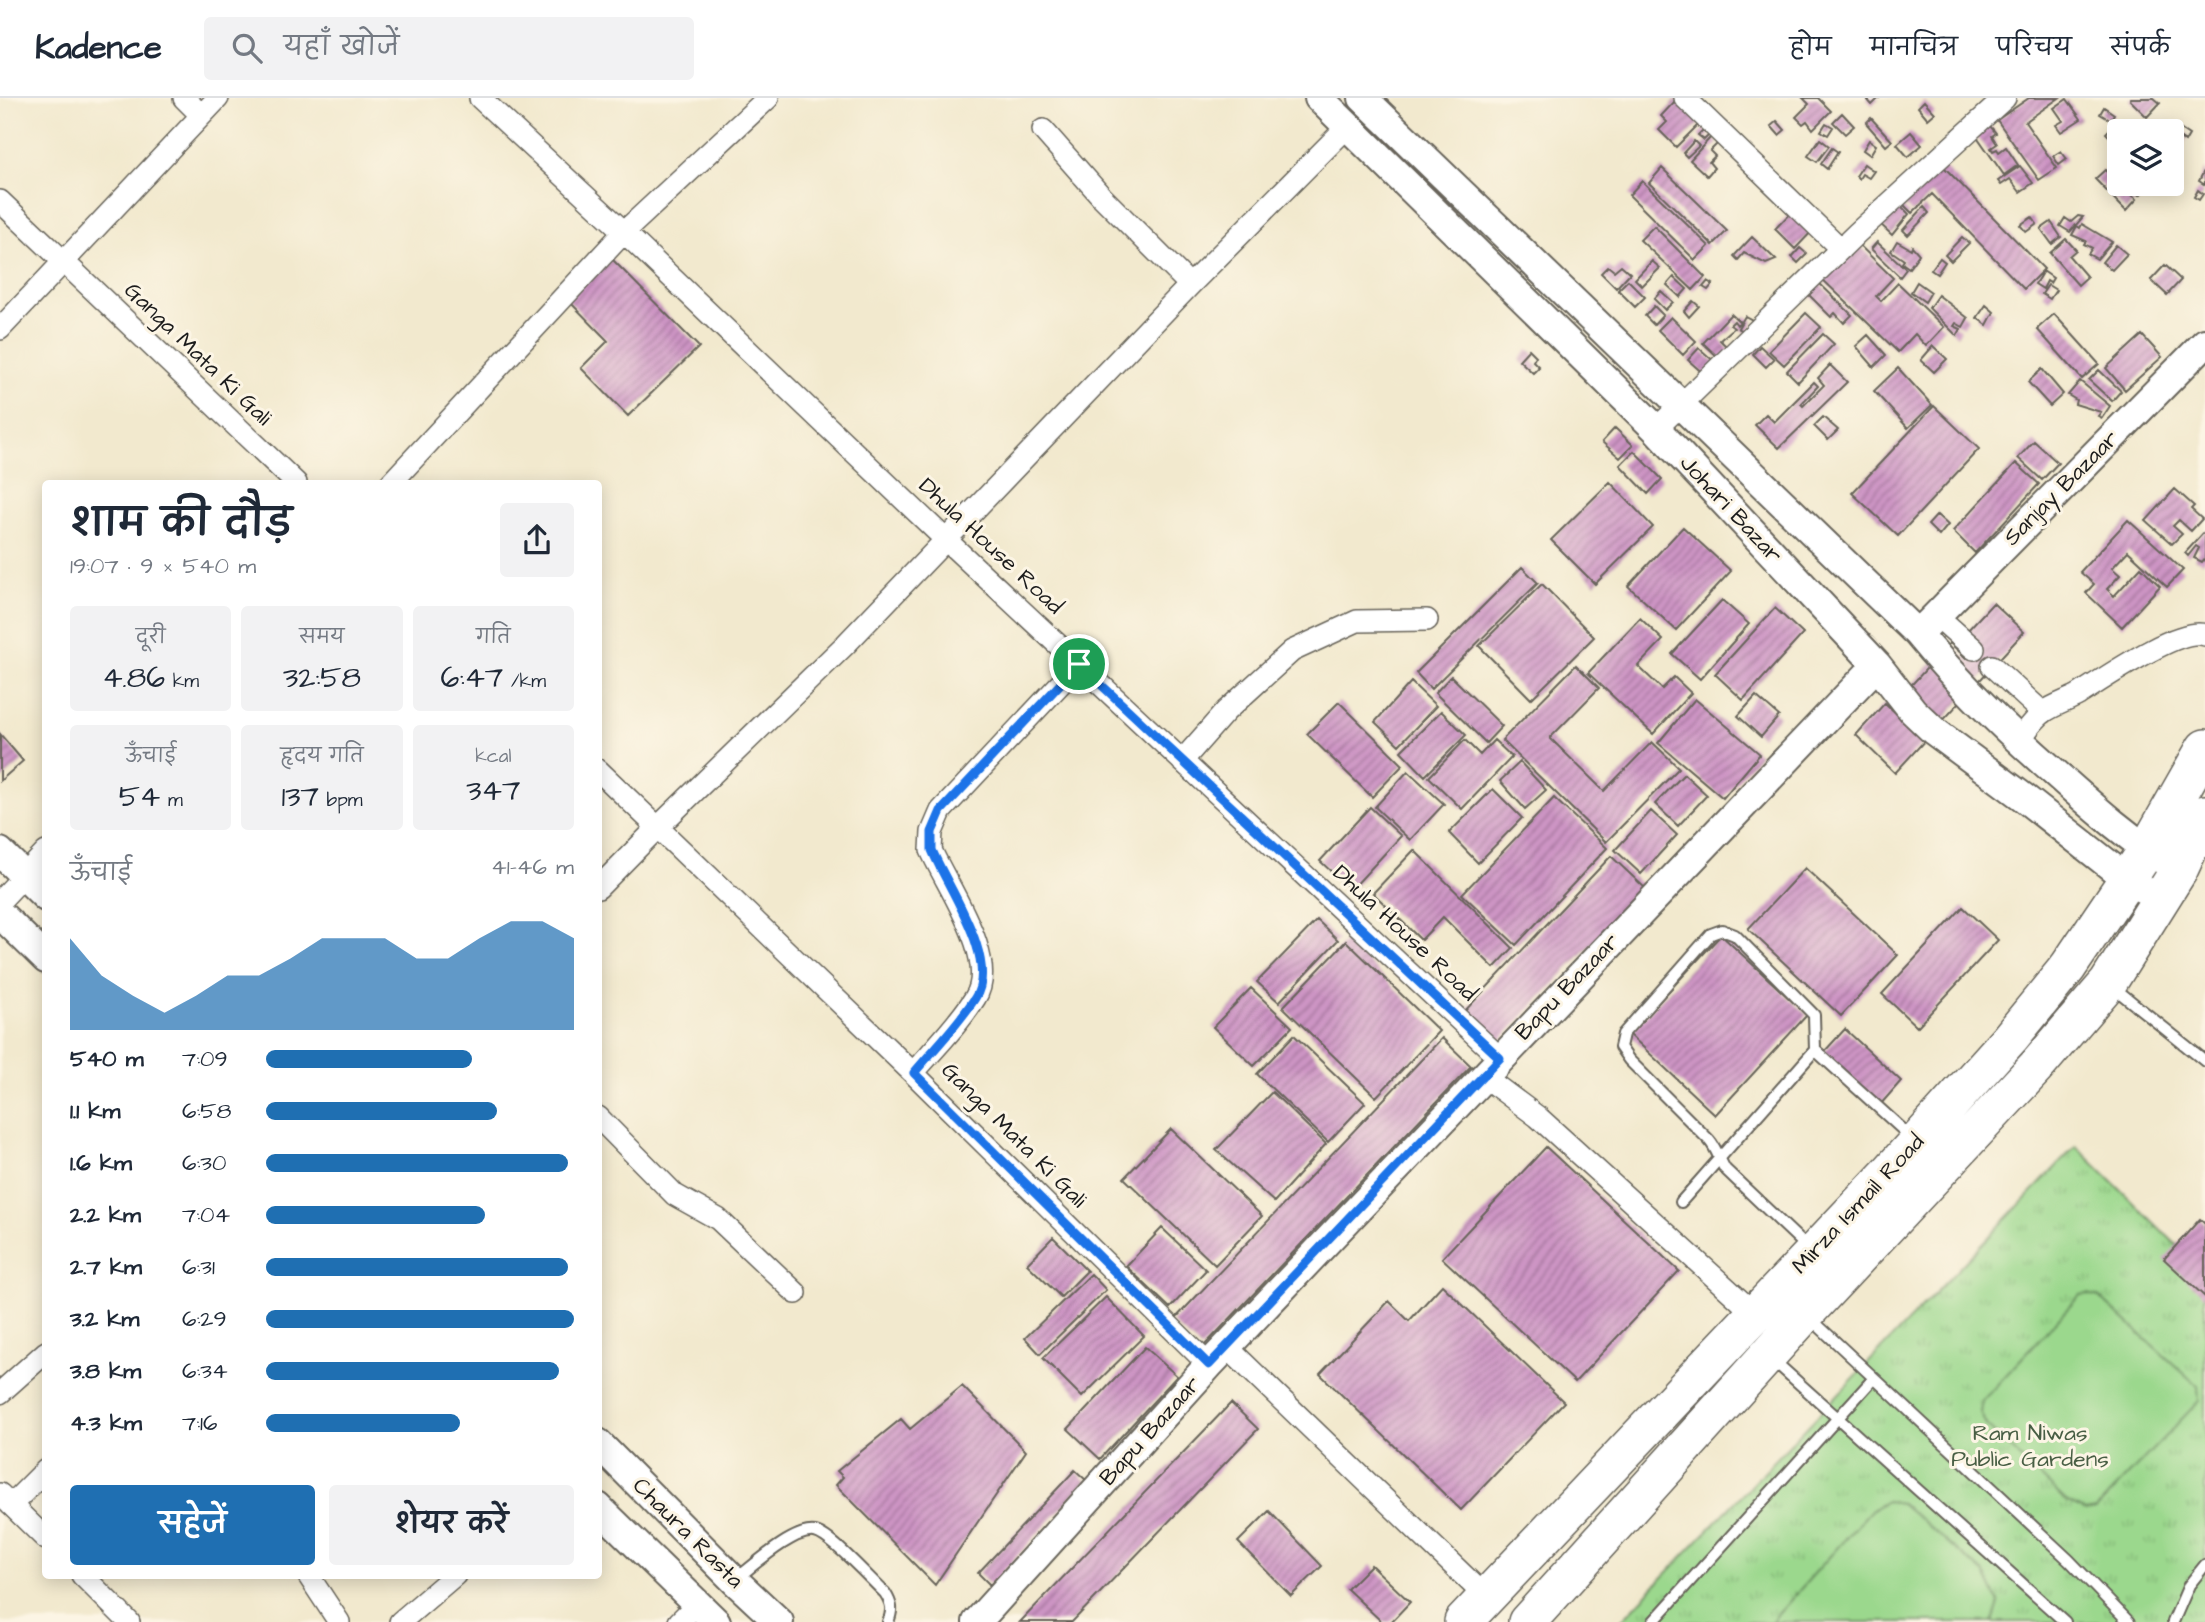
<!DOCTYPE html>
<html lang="hi">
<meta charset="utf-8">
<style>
:root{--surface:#fff;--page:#f2f2f3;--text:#1f2937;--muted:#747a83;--line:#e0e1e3;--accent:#1f6fb2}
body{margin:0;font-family:"Architects Daughter","Playpen Sans Deva",sans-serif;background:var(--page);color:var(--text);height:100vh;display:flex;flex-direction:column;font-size:26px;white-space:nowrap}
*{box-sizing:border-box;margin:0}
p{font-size:23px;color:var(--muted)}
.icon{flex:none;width:38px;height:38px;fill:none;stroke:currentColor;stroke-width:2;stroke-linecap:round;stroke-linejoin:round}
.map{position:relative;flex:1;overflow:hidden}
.drawer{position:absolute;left:42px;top:382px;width:560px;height:1099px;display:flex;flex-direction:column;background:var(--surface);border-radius:7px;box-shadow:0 4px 18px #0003}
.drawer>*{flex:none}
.tools{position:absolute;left:2107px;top:21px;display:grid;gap:14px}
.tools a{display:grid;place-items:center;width:77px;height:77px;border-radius:7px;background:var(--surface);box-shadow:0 4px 18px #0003;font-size:35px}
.pin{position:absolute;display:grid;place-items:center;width:60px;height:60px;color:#fff;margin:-30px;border:4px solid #fff;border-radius:50%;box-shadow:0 2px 7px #0007}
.round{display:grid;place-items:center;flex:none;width:74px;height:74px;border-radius:7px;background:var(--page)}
.head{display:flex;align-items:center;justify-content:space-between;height:119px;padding:0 28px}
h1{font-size:38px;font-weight:600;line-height:52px}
.metrics{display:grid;grid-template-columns:repeat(3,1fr);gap:10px;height:119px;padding:7px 28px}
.metrics div{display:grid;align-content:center;border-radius:7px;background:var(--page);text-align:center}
.metrics b{font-size:30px;font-weight:600}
.metrics small{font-size:19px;font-weight:400}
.metrics p{font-size:19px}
.chart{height:196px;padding:14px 28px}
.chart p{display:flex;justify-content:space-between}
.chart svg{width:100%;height:126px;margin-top:7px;fill:var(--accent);opacity:.7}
.button{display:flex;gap:14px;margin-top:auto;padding:14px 28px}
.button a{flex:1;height:80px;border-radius:7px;background:var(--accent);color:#fff;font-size:28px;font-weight:600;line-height:80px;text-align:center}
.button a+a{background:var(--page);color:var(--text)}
ul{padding:0 28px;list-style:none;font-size:23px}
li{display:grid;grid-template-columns:112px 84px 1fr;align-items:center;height:52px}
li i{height:18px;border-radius:9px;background:var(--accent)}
header{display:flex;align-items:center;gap:42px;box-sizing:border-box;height:98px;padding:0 35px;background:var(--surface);border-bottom:2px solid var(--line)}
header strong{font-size:33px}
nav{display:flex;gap:38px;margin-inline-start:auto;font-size:24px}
.search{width:490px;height:63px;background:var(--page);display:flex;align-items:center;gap:18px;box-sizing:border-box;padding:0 24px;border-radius:7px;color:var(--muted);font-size:26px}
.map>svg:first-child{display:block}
</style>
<header>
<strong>Kadence</strong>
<div class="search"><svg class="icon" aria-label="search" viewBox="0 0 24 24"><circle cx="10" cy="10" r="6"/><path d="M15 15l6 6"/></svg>यहाँ खोजें</div>
<nav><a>होम</a><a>मानचित्र</a><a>परिचय</a><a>संपर्क</a></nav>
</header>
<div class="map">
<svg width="2205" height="1524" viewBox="0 0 2205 1524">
<defs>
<pattern id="grass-tufts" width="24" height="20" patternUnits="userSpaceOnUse" patternTransform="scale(1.75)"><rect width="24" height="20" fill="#9bd88d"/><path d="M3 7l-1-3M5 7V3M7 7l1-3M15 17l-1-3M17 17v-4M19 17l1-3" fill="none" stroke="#85b979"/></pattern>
<pattern id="building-hatch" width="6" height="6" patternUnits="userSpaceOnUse" patternTransform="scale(1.75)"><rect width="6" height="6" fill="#cd94c4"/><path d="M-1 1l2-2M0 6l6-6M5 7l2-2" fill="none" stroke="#a6789e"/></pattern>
</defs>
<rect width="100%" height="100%" fill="#fcf5e5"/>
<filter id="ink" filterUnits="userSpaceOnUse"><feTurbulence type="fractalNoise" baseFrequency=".0143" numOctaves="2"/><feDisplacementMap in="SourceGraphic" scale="14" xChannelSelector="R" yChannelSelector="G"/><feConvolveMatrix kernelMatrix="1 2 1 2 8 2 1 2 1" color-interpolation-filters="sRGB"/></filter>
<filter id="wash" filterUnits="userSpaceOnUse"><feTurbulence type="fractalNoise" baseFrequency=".00686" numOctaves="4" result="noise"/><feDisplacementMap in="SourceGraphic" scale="28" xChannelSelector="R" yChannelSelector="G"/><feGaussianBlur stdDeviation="1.57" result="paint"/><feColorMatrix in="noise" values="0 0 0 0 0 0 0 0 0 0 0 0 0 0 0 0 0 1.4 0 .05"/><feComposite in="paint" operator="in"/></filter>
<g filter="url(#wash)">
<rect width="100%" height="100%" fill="#f2e9ce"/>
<path fill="url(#grass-tufts)" stroke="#5c7a54" stroke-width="2" d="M2076 1048 2205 1175V1524H1620Z"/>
<path fill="#9bd88d" stroke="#5c7a54" stroke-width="2" d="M2088 1196 2099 1199 2198 1288 2199 1303 2096 1411 2085 1413 2066 1403 1986 1327 1980 1314 1982 1303 2080 1197Z
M1887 1403 1901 1405 1985 1476 1999 1505 1993 1524H1771L1871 1412Z"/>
<g id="blocks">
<path fill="url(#building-hatch)" d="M1803 0H1818L1831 13 1813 31 1807 23 1803 26 1796 19 1809 6Z
M1866 0H1879L1872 7Z
M2029 0H2059L2025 24 2057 70 2039 82 1997 22Z
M2131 0H2154L2160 5 2147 19 2130 2Z
M2067 1 2081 21 2061 34 2056 27 2063 23 2054 10Z
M1676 2 1700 25 1676 49 1659 32 1667 24 1661 18Z
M1924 3 1935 15 1928 21 1918 9Z
M2104 9 2114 16 2110 22 2100 16Z
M1842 15 1854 28 1845 36 1833 24Z
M1871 20 1892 43 1886 48 1866 25Z
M1777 23 1785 32 1779 37 1771 28Z
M2117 24 2126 33H2119V49L2106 35Z
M1826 25 1833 29 1828 37 1821 33Z
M1990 28 1996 35 1992 38 1997 46 1991 50 1993 53 1997 51 1999 54 2006 49 2018 67 2004 77 1976 37Z
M1704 31 1710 36 1704 42 1698 37Z
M2180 31 2189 37 2185 44 2176 37Z
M1911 34 1922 47 1908 59 1897 46Z
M1711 39 1718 45 1710 53 1715 58 1709 64 1714 70 1707 78 1690 62Z
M1820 41 1829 48 1817 64 1808 58Z
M1869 42 1876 47 1870 57 1863 52Z
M1694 43 1699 48 1687 59 1683 55Z
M1832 50 1838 54 1827 71 1821 66Z
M2061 53 2067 61 2059 67 2053 58Z
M2117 61 2119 63V86H2140L2145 91 2140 97 2130 89 2127 93 2137 101 2126 113 2095 81 2105 72 2111 78 2117 73 2111 67Z
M2172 65 2181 74 2172 84Z
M1864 66 1874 73 1869 80 1862 76 1859 81 1856 78Z
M1941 66 2044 171 2024 191 1932 96 1912 115 1901 104Z
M2020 68 2033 85 2020 94 2010 81 2001 87 1998 83Z
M1662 70 1727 133 1713 147 1649 85Z
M2205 71V87L2199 83Z
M1642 83 1709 148 1695 162 1629 97Z
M2198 92 2203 96 2199 102 2194 99Z
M1897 104 1909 116 1892 137 1878 124Z
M1924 109 1929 115 1908 137 1903 132Z
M1794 111 1814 131 1795 151 1775 131Z
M2078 118 2083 119 2070 134 2060 128 2065 120 2071 124Z
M2032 119 2037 126 2026 134 2020 127Z
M2051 124 2061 139 2052 146 2041 131Z
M2082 126 2112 144 2097 161 2088 156 2092 150 2084 146 2086 143 2072 137 2077 128 2080 130Z
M1654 128 1705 179 1693 192 1640 142Z
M1752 139 1776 162 1766 166 1744 155 1738 162 1734 158Z
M1962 139 1969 145 1951 163 1945 157Z
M2066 141 2076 152 2069 158 2087 179 2078 187 2050 155Z
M1854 142 1893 180 1876 198 1881 203 1898 185 1944 229 1926 248 1915 236 1898 254 1819 178Z
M1897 143 1911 151 1912 148 1919 156 1909 170 1902 165 1904 162 1891 153Z
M1877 144 1906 171 1900 179 1871 151Z
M2116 147 2127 156 2112 172 2102 164Z
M1800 150 1807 156 1798 165 1792 159Z
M610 159 699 249 628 318 581 270 608 243 567 201Z
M1940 160 1945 164 1937 176 1931 172Z
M1652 163 1660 170 1642 188 1635 181Z
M1621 167 1630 175 1616 190 1601 175 1608 168 1614 173Z
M2165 167 2181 182 2167 197 2151 182Z
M2043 173 2053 180 2050 185 2047 183 2043 191 2035 186Z
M1674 179 1687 191 1680 199 1667 187Z
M1814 180 1852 217 1844 225 1835 215 1831 219 1803 191Z
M1628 182 1645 199 1635 209 1618 192Z
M1708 183 1713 186 1708 192 1703 189Z
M1917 184 1931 194 1925 204 1911 194Z
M2048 187 2056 192 2050 201 2042 196Z
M1661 193 1673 204 1665 212 1654 201Z
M1938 197 1968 220 1963 229 1956 225 1954 228 1961 231 1957 238 1929 210Z
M1693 203 1699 208 1689 219 1684 213Z
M1986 207 1994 214 1987 227 1977 220Z
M1654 208 1663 217 1654 227 1645 218Z
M1806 215 1821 229 1784 267 1769 253Z
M1731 216 1740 224 1737 227 1734 223 1730 227 1734 230 1720 242 1730 252 1720 261 1703 245Z
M2054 216 2099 266 2082 281 2037 231Z
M1745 218 1754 223 1747 235 1738 230Z
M1671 219 1696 243 1683 257 1658 232Z
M1823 236 1834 246 1798 284 1787 273Z
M1868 237 1886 257 1874 269 1856 248Z
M2142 237 2162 259 2125 292 2106 270Z
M1760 248 1774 261 1766 269 1753 256Z
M1933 248 1947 261 1934 274 1921 262Z
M1699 250 1717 266 1706 278 1688 262Z
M1529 251 1536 258 1533 263 1539 269 1533 275 1519 262Z
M1830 267 1847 284 1779 350 1755 327 1766 316 1774 324 1814 284 1818 288 1801 306 1803 308 1824 287 1818 280Z
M1898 270 1932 307 1908 330 1874 293Z
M2042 271 2063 296 2050 308 2028 284Z
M2099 272 2121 293 2112 303 2089 282Z
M2080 283 2110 308 2102 320 2098 318 2101 314 2075 306 2076 302 2068 297Z
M1934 308 1979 351 1898 438 1852 395Z
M1823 319 1838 332 1828 342 1814 328Z
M1615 330 1633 347 1620 360 1602 344Z
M2034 343 2058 365 2042 382 2018 360Z
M1634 353 1662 381 1648 396 1620 367Z
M2016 365 2039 386 1975 455 1953 433Z
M1610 384 1653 429 1595 486 1551 442Z
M2175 391 2194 408 2191 411 2202 421 2191 433 2179 422 2173 428 2182 436 2172 446 2146 423Z
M1937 417 1948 427 1939 438 1928 427Z
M2128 422 2183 472 2167 489 2128 453 2112 470 2120 477 2107 491 2114 498 2141 469 2160 488 2122 529 2086 495 2094 486 2080 474Z
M1683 429 1731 473 1676 532 1628 488Z
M2205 433V460L2202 464 2194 460 2199 450 2196 448 2188 458 2185 455Z
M1522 469 1538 485 1431 591 1416 575Z
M1542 486 1594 539 1531 601 1479 548Z
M1722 502 1749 526 1700 581 1672 556Z
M1993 505 2024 534 1895 675 1856 637 1885 605 1904 623V595L1950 545 1966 560 1979 546 1966 534Z
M1775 510 1803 536 1743 602 1715 576Z
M1640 520 1663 542 1638 568 1662 591 1674 579 1691 595 1653 636 1588 575Z
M1576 567 1599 590 1550 640 1604 693 1652 644 1679 670 1606 744 1502 642Z
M1451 578 1502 628 1486 645 1435 595Z
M1411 584 1436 608 1399 647 1375 624Z
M1756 598 1779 618 1761 639 1738 618Z
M1695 601 1760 656 1723 700 1658 645Z
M1339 604 1403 667 1372 699 1307 636Z
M1441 613 1466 637 1425 678 1401 653Z
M0 636 23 663 0 683Z
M1465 642 1480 657 1494 642 1512 659 1462 711 1429 679Z
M1520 664 1546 692 1525 711 1500 683Z
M1408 673 1444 706 1410 742 1375 709Z
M1684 676 1707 697 1678 728 1655 706Z
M1493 691 1522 720 1478 765 1449 735Z
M1554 700 1607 750 1516 847 1462 796Z
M1370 709 1401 738 1351 792 1320 763Z
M1651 713 1677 737 1641 776 1615 752Z
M1414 752 1513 850 1494 870 1443 819 1421 842 1373 795Z
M1611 758 1645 790 1494 949 1461 917Z
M1805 770 1898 857 1841 918 1748 831Z
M1963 809 1998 842 1917 929 1882 896Z
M1317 822 1338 842 1279 904 1257 884Z
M1721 837 1807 917 1715 1017 1629 936Z
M1346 843 1439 933 1376 999 1283 909Z
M1251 890 1292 929 1254 968 1213 929Z
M1845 931 1901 983 1880 1007 1824 954Z
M1294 937 1365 1005 1328 1044 1257 976Z
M1442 940 1471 968 1201 1251 1172 1224Z
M1272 994 1326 1046 1274 1104 1216 1052Z
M1171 1031 1262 1118 1215 1167 1124 1080Z
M1546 1049 1679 1173 1575 1284 1442 1160Z
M2200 1121 2205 1126V1199L2164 1161Z
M1162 1130 1206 1172 1170 1210 1126 1168Z
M1053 1139 1087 1173 1061 1199 1027 1166Z
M1091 1176 1106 1192 1040 1256 1025 1240Z
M1442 1187 1564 1304 1461 1412 1320 1276 1389 1203 1409 1223Z
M1106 1199 1144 1238 1082 1299 1043 1260Z
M1145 1249 1177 1278 1100 1361 1068 1331Z
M962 1288 1026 1353 935 1487 836 1387 843 1379 837 1373 901 1321 910 1331Z
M1231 1305 1258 1331 1072 1524H1020Z
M1075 1372 1087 1383 990 1487 978 1475Z
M1269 1413 1322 1468 1291 1498 1238 1444Z
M1371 1467 1410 1504 1391 1524H1382L1347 1491Z"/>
</g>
</g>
<g filter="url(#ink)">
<use href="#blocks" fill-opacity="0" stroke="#67645a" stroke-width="2"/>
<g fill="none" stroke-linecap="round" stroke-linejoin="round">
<g stroke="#67645a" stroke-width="14">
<path id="service" d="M2113 889 2205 963
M1681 1104 1815 952
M1809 1151 1725 1071C1719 1061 1717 1051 1709 1042L1629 962 1620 949 1623 936 1711 836 1722 832 1735 837 1814 917 1815 952 1912 1040
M1810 1220 2069 1462 2129 1524
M1773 1262 2065 1524
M736 1481C753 1468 794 1430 815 1434 831 1437 871 1482 885 1495 892 1506 893 1512 888 1524
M1653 1524 1874 1280
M2173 1524 2189 1487 2205 1467"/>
</g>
<g stroke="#67645a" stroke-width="24">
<path id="minor" d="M184 0 200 16
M480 0 624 134 946 442 1500 960
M1685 0 1841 151
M1043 32 1102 99 1190 187
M0 103 296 385
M0 231 218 0
M1656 331 1857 135 2005 0
M391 385 624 134 768 0
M1936 517 1974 551
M1992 568 2043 615
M2018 643C2026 634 2034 621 2044 614 2054 607 2067 603 2078 597 2102 582 2179 528 2205 537
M1182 663 1226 613 1292 553 1357 523 1427 522
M598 672 913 975 1209 1267
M598 790 658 729 845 547 1190 187 1348 28
M0 803 46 754
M913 975C934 951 958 927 975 900 1000 862 947 789 931 752L932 734 941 713 1079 566
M1483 978 1538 1019 1755 1216
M598 1019 675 1097 718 1121 796 1195
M1227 1249 1486 1499
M0 1295 46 1254
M0 1396 46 1441
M11 1407 46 1372
M82 1477 129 1524
M308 1477 339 1524
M400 1524 455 1477
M679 1524 697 1506"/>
</g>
<g stroke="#67645a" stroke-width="32">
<path id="tertiary" d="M1319 0 1656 331 1877 567 1913 613 1934 633 2023 699 2127 781 2143 791
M1363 0 1918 536C1959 586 2004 630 2053 673 2093 709 2132 744 2179 772
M1918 536 2205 245
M0 754 46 799
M0 816 46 861
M598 1345 734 1482 779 1524
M598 1409 716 1524
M977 1524 1209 1267 1877 567"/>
</g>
<g stroke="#67645a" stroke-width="40">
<path id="trunk" d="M1463 1524 1886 1078 2010 940 2068 869 2147 752 2205 650
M1527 1524 1805 1216 2036 969 2108 885 2179 772 2205 716"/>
</g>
<use href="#service" stroke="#fff" stroke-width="10"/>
<use href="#minor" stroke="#fff" stroke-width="21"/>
<use href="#tertiary" stroke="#fff" stroke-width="28"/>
<use href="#trunk" stroke="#fff" stroke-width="37"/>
</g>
</g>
<g fill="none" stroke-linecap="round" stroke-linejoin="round" filter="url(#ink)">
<g stroke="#fff" stroke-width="14">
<path id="route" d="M1079 566 1500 960 1209 1267 914 975C934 951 958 927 975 900 1000 862 947 789 932 752V734L941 713Z"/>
</g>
<use href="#route" stroke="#1a73e8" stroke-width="9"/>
</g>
<g text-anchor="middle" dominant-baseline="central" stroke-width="6" stroke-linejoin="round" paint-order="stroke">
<g font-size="23" fill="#1c1c1c" stroke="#fcf5e5">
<text transform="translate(198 256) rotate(44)">Ganga Mata Ki Gali</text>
<text transform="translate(2061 390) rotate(-45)">Sanjay Bazaar</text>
<text transform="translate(1731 411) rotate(47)">Johari Bazar</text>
<text transform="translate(991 448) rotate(43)">Dhula House Road</text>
<text transform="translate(1405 835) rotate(43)">Dhula House Road</text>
<text transform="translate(1567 889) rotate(-46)">Bapu Bazaar</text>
<text transform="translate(1014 1037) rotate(45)">Ganga Mata Ki Gali</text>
<text transform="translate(1858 1106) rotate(-47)">Mirza Ismail Road</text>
<text transform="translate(1150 1333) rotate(-48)">Bapu Bazaar</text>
<text transform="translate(688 1435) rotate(45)">Chaura Rasta</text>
</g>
<g font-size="23" fill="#485e44" stroke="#fcf5e5">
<text x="2030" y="1335">Ram Niwas<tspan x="2030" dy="26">Public Gardens</tspan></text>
</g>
</g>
</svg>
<div class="tools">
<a><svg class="icon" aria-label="layers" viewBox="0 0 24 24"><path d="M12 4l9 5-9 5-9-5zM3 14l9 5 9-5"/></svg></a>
</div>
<div class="pin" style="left:1079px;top:566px;background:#1e9e55"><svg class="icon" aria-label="arrive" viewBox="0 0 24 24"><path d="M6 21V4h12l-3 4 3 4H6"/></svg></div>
<section class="drawer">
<div class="head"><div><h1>शाम की दौड़</h1><p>19:07 · 9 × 540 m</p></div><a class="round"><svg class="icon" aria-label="share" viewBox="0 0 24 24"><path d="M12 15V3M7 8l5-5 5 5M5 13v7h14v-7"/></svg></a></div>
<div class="metrics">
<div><p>दूरी</p><b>4.86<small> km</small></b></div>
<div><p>समय</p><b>32:58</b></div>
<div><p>गति</p><b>6:47<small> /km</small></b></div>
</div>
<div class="metrics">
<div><p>ऊँचाई</p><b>54<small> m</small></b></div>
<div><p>हृदय गति</p><b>137<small> bpm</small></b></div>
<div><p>kcal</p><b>347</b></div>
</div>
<div class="chart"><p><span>ऊँचाई</span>41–46 m</p>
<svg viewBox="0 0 160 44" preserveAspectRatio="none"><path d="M0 44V12L10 25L20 32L30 38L40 32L50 25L60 25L70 19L80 12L90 12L100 12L110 19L120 19L130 12L140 6L150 6L160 12V44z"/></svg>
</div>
<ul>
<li><b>540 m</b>7:09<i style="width:67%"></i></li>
<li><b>1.1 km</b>6:58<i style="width:75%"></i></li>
<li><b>1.6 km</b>6:30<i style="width:98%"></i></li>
<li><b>2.2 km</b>7:04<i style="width:71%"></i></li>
<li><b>2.7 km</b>6:31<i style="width:98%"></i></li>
<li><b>3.2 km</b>6:29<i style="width:100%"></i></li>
<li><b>3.8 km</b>6:34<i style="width:95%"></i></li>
<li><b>4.3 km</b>7:16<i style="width:63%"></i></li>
</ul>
<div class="button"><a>सहेजें</a><a>शेयर करें</a></div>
</section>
</div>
